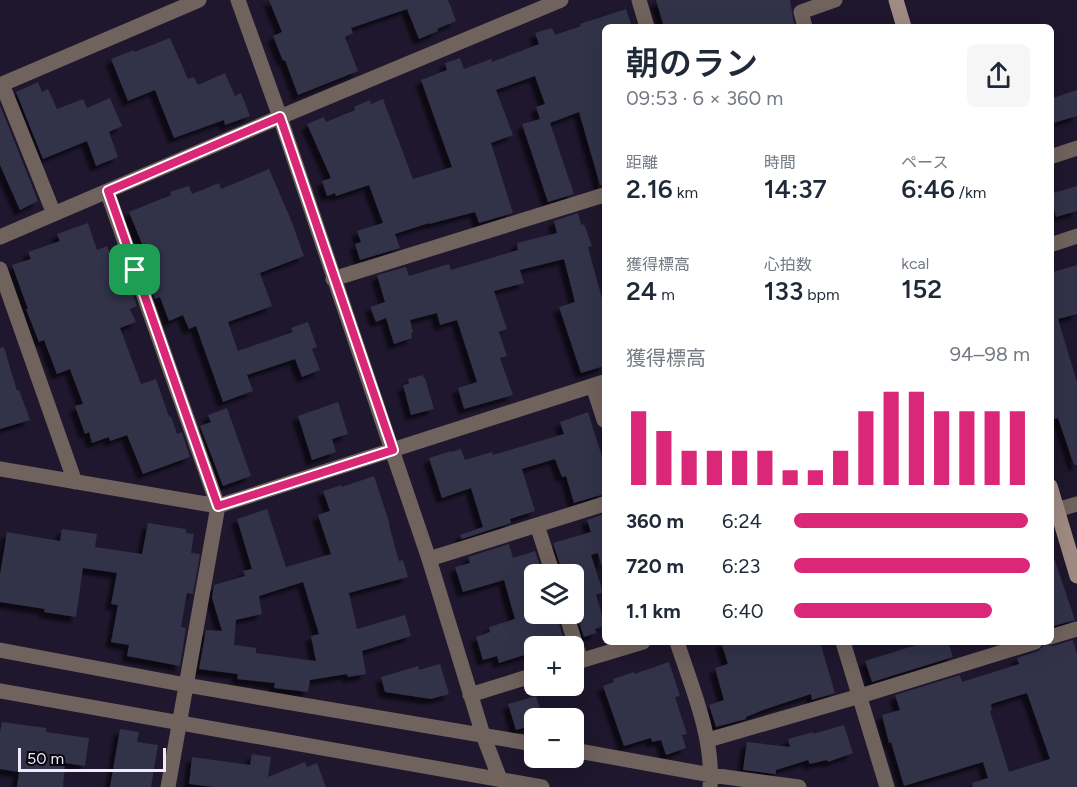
<!DOCTYPE html>
<html lang="ja">
<meta charset="utf-8">
<style>
:root{--surface:#fff;--page:#f6f6f7;--text:#1f2937;--muted:#747a83;--accent:#db2777}
body{margin:0;font-family:Figtree,"Noto Sans JP",sans-serif;background:var(--page);color:var(--text);height:100vh;display:flex;flex-direction:column;font-size:22px;white-space:nowrap}
*{box-sizing:border-box;margin:0}
p{font-size:20px;color:var(--muted)}
.icon{flex:none;width:33px;height:33px;fill:none;stroke:currentColor;stroke-width:2;stroke-linecap:round;stroke-linejoin:round}
.map{position:relative;flex:1;overflow:hidden}
.details{position:absolute;left:602px;top:24px;width:452px;height:621px;display:flex;flex-direction:column;background:var(--surface);border-radius:9px;box-shadow:0 6px 24px #0002}
.details>*{flex:none}
.fabs{position:absolute;left:524px;top:564px;display:grid;gap:12px}
.fabs a{display:grid;place-items:center;width:60px;height:60px;border-radius:9px;background:var(--surface);box-shadow:0 6px 24px #0002;font-size:30px}
.scale{position:absolute;left:18px;bottom:15px;width:148px;box-sizing:border-box;padding-left:6px;border:3px solid #efeaf9;border-top:0;font-size:16px;line-height:21px;white-space:nowrap;color:#efeaf9;-webkit-text-stroke:4px #07050d;paint-order:stroke}
.pin{position:absolute;display:grid;place-items:center;width:51px;height:51px;color:#fff;margin:-26px;border-radius:12px;box-shadow:0 3px 9px #0006}
.round{display:grid;place-items:center;flex:none;width:63px;height:63px;border-radius:9px;background:var(--page)}
.overview{display:flex;align-items:center;justify-content:space-between;height:102px;padding:0 24px}
h1{font-size:33px;font-weight:600;line-height:45px}
.stats{display:grid;grid-template-columns:repeat(3,1fr);gap:9px;height:102px;padding:6px 24px}
.stats div{display:grid;align-content:center}
.stats b{font-size:26px;font-weight:600}
.stats small{font-size:16px;font-weight:400}
.stats p{font-size:16px}
.chart{height:168px;padding:12px 24px}
.chart p{display:flex;justify-content:space-between}
.chart svg{width:100%;height:108px;margin-top:6px;stroke:var(--accent);stroke-width:6}
ul{padding:0 24px;list-style:none;font-size:20px}
li{display:grid;grid-template-columns:96px 72px 1fr;align-items:center;height:45px}
li i{height:15px;border-radius:8px;background:var(--accent)}
.map>svg:first-child{display:block}
</style>
<div class="map">
<svg width="1077" height="787" viewBox="0 0 1077 787">
<defs>
<filter id="shadow"><feDropShadow dx="-5.5" dy="5.5" stdDeviation="1.5" flood-color="#0009"/></filter>
</defs>
<rect width="100%" height="100%" fill="#1e172d"/>
<path fill="#333149" fill-rule="evenodd" filter="url(#shadow)" d="M269 0H448L456 21 437 29 438 31 419 39 407 9 351 28 353 33 345 37 358 71 298 95 285 60 283 61 273 36 282 32Z
M656 0H790L794 24 782 27H664Z
M626 9 632 27H604V184L600 185 579 112 550 123 574 194 548 202 522 124 540 119 536 107 545 104 535 76 496 90 513 135 491 143 513 213 479 223 475 212 429 224V223L395 234 400 248 360 260 355 244 361 242 357 231 383 223 369 185 336 196 335 193 327 196 322 181 331 178 307 124 324 117 326 122 355 110 354 107 370 100 371 104 383 99 413 179 452 167 421 80 447 70 445 63 460 58 464 69 491 59 492 62 539 44 535 33 552 28 555 35 581 26 580 24Z
M170 38 188 79 194 77 198 85 225 73 235 96 241 93 250 116 225 125 224 120 174 138 155 90 128 101 111 59 134 50V52Z
M38 82 42 92 48 89 57 109 83 99 87 108 110 98 122 126 109 132 118 157 96 166 87 141 43 159 16 92Z
M1077 90V116L1050 124V99Z
M0 105 38 201 20 210 0 165Z
M269 169 291 220 304 256 260 273 272 306 228 322 238 351 293 332 291 328 308 322 317 347 312 349 320 370 302 377 295 359 247 375 253 391 223 402 196 326 189 329 183 315 169 321 160 297 155 299 149 281 156 278 129 212 171 195 170 192 189 186 192 194 219 183 221 189Z
M1077 186V211L1056 217 1050 194Z
M578 213 581 225 584 224 592 246 588 247 604 306V366L581 373 559 307 575 302 564 259 520 270 524 283 494 291 507 329 499 332 507 356 500 358 513 395 464 409 458 388 477 382 457 320 440 325 437 313 410 320 413 332 411 333 412 338 394 344 386 318 376 322 370 307 385 302 377 275 406 267 409 276 449 264 451 270 518 250 517 243 557 233 554 221Z
M88 223 97 250 107 246 117 270 120 269 127 289 131 288 137 306 130 309 136 322 120 328 141 384 156 379 169 417 171 416 177 434 182 432 190 457 143 474 127 435 110 441 109 437 92 443 89 432 85 434 75 406 83 404 70 369 57 374 44 340 39 342 26 309H28L12 265 31 259 28 252 60 241 57 234Z
M1077 265V314L1058 319 1077 382V465H1074L1058 418 1050 420V273Z
M4 347 17 391 19 390 30 420 0 429V348Z
M423 375 424 378H425L434 409 411 415 403 385 409 384 408 379Z
M338 402 348 434 332 439 336 452 312 460 298 416Z
M227 408 251 476 223 486 200 426 211 422 208 415Z
M588 412 604 463V494L574 503 566 476 562 477 555 459 522 469 535 511 510 519 511 523 462 539 460 535 483 527 471 488 442 498 429 458 451 451V452L461 449 465 460 492 452 493 455 564 434 560 422Z
M374 476 390 525H389L399 561 403 560 408 577 349 593 357 629 405 615 411 636 362 651 366 674 348 677 347 674 310 680 308 692 274 688 275 683 237 679 238 674 199 669 206 630 222 631 212 598 214 585 245 576 243 571 252 569 237 519 267 509 286 567 331 554 318 515 330 511 323 491 342 485V487ZM303 582 319 634 311 636 316 661 256 653V648L234 645 236 620 262 614 259 596Z
M604 514V564H601L598 553 591 555 603 592 596 595 604 621V626L595 629 597 633 584 637 576 614H580L573 590V565L561 568 553 543 591 532 587 520Z
M148 523 186 529V533L194 534 191 553 200 554 193 594 187 593 181 627 186 628 180 666 127 656 129 645 111 642 118 605 111 604 117 573 83 568 76 617 44 612 45 609 0 602V575L7 532 60 541 62 529 97 534 95 547 142 554Z
M509 544 513 558 535 551 543 574H534V614H556L565 643 553 646H534V652L499 663 497 656 483 660 476 637 490 632 489 627 515 619 504 580 463 592 455 567 470 563 468 557Z
M1050 555H1053L1075 620 1050 627Z
M1073 640 1077 654V787H973L972 783 988 778 983 762 904 786 891 742 889 743 882 715 900 710 895 695 960 675 962 682 1019 664 1017 658 1038 651 1044 645 1053 646ZM1027 693 1050 759 1009 772 990 711 992 710 991 704Z
M721 642H820L835 693 812 700 811 694 763 710 746 717V719L716 727 709 705 724 700 715 668 728 664Z
M915 642H948L953 657 872 682 865 661 916 645Z
M669 662 680 696 675 697 687 734 682 735 686 748 666 755 661 740 652 742 651 738 624 746 603 686 614 682 613 679 634 672V674Z
M440 664 449 694 431 699 385 692 381 677 418 666 419 670Z
M536 696 543 718H534V725L516 730 508 704Z
M2 722 46 728V732L89 738 85 766 65 763 63 787H17L19 772 0 769V732Z
M844 725 853 753 828 762 827 760 810 764 808 760 776 770V774L743 770 747 742 790 747 788 739 813 732V734Z
M120 729 139 732 137 742 158 745 151 787H110Z
M252 754 271 757 268 777 305 762 307 767 317 763 326 787H214L189 784 192 757 250 765Z"/>
<g fill="none" stroke-linecap="round" stroke-linejoin="round">
<path stroke="#70625d" stroke-width="15" d="M238 0 280 117 392 450 429 559 483 735 503 787
M639 0 647 27
M805 27 801 12 835 0
M2 84 54 214
M0 85 199 0
M1050 157 1077 148
M107 191 218 506 168 787
M0 237 280 117 561 0
M1050 245 1077 236
M0 269 75 482
M333 279 604 195
M593 386 604 420
M0 469 218 506 604 382
M1050 512 1077 504
M537 525 553 574
M429 559 604 504
M566 614 581 661
M1050 637 1077 629
M677 642C692 688 714 738 710 787
M843 642 887 787
M0 650 186 685 534 744
M573 663 643 642
M0 691 542 787
M470 695 534 675
M708 740 860 696 1035 642
M573 750 711 775 799 787"/>
<path stroke="#a08b83" stroke-width="15" d="M896 0 904 27
M1050 486 1077 576"/>
</g>
<g fill="none" stroke-linecap="round" stroke-linejoin="round">
<g stroke="#fff" stroke-width="12">
<path id="route" d="M280 117 393 450 218 506 108 191Z"/>
</g>
<use href="#route" stroke="#db2777" stroke-width="8"/>
</g>
</svg>
<div class="fabs">
<a><svg class="icon" aria-label="layers" viewBox="0 0 24 24"><path d="M12 4l9 5-9 5-9-5zM3 14l9 5 9-5"/></svg></a>
<a>+</a>
<a>−</a>
</div>
<div class="scale">50 m</div>
<div class="pin" style="left:135px;top:270px;background:#1e9e55"><svg class="icon" aria-label="arrive" viewBox="0 0 24 24"><path d="M6 21V4h12l-3 4 3 4H6"/></svg></div>
<section class="details">
<div class="overview"><div><h1>朝のラン</h1><p>09:53 · 6 × 360 m</p></div><a class="round"><svg class="icon" aria-label="share" viewBox="0 0 24 24"><path d="M12 15V3M7 8l5-5 5 5M5 13v7h14v-7"/></svg></a></div>
<div class="stats">
<div><p>距離</p><b>2.16<small> km</small></b></div>
<div><p>時間</p><b>14:37</b></div>
<div><p>ペース</p><b>6:46<small> /km</small></b></div>
</div>
<div class="stats">
<div><p>獲得標高</p><b>24<small> m</small></b></div>
<div><p>心拍数</p><b>133<small> bpm</small></b></div>
<div><p>kcal</p><b>152</b></div>
</div>
<div class="chart"><p><span>獲得標高</span>94–98 m</p>
<svg viewBox="0 0 160 44" preserveAspectRatio="none"><path d="M5 44V14M15 44V22M25 44V30M35 44V30M45 44V30M55 44V30M65 44V38M75 44V38M85 44V30M95 44V14M105 44V6M115 44V6M125 44V14M135 44V14M145 44V14M155 44V14"/></svg>
</div>
<ul>
<li><b>360 m</b>6:24<i style="width:99%"></i></li>
<li><b>720 m</b>6:23<i style="width:100%"></i></li>
<li><b>1.1 km</b>6:40<i style="width:84%"></i></li>
</ul>
</section>
</div>
